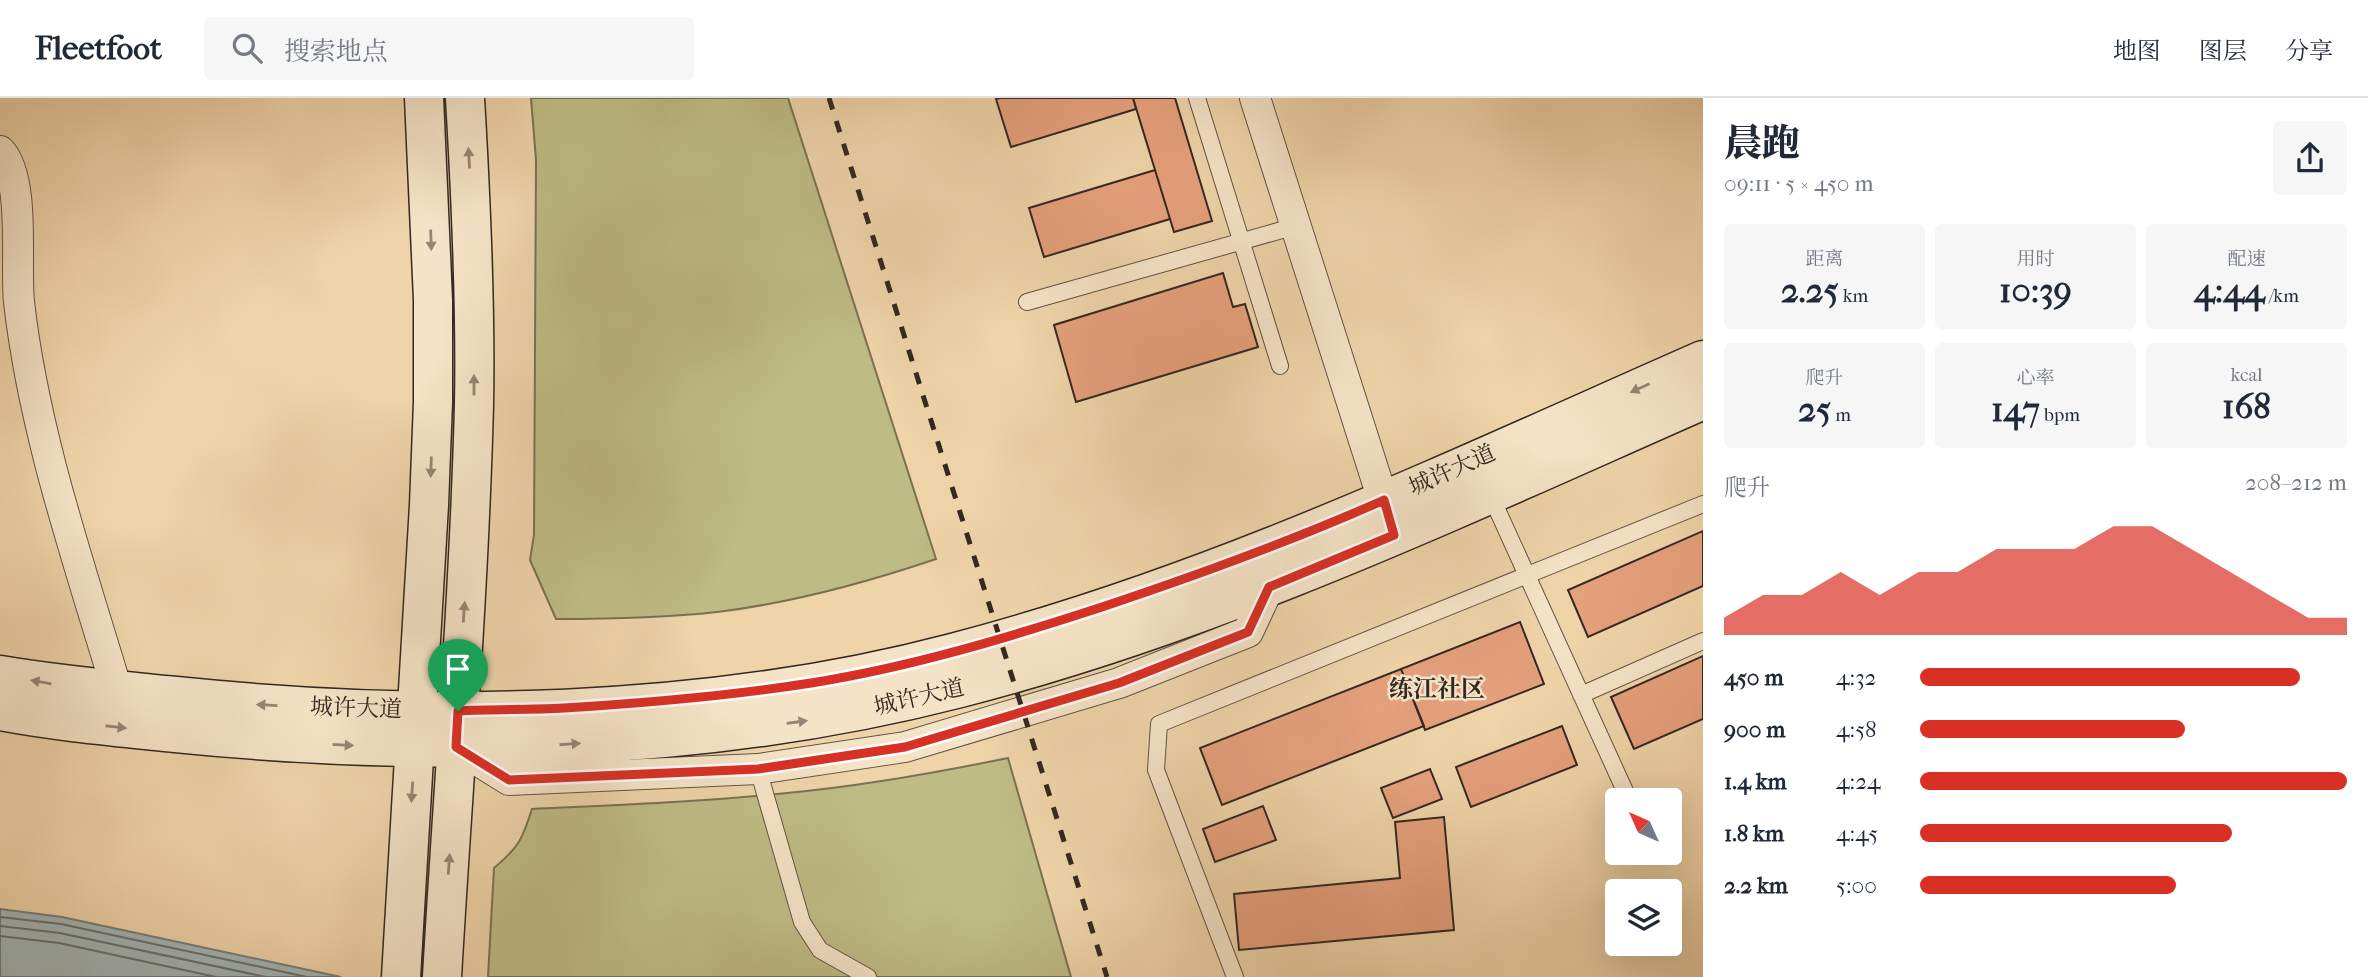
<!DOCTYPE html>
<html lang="zh">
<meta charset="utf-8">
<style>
:root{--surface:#fff;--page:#f6f6f7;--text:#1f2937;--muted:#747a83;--line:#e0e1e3;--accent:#d93025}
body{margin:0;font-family:"IM FELL French Canon","Noto Serif SC",serif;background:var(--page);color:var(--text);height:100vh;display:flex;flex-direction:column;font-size:26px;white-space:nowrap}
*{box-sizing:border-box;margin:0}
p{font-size:23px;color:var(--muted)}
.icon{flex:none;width:38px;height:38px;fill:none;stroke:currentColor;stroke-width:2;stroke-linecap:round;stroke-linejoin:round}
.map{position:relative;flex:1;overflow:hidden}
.drawer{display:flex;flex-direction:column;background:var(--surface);width:665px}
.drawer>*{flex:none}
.needle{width:46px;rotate:315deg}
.controls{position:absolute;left:1605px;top:690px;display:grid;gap:14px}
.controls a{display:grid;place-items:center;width:77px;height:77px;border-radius:7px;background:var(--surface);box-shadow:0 7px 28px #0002;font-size:35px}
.pin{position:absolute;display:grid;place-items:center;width:60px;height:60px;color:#fff;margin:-72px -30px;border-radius:50% 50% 50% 0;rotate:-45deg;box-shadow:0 0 7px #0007}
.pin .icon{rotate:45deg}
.round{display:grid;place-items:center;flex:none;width:74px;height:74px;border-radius:7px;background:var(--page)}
.overview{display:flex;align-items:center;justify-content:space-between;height:119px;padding:0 21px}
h1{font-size:38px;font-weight:800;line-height:52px}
.figures{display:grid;grid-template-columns:repeat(3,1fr);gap:10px;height:119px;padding:7px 21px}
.figures div{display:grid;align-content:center;border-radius:7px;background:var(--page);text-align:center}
.figures b{font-size:35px;font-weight:800}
.figures small{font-size:19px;font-weight:400}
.figures p{font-size:19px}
.chart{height:196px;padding:14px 21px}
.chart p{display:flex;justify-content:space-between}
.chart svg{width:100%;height:126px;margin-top:7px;fill:var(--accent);opacity:.7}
ul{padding:0 21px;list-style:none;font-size:23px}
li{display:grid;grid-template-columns:112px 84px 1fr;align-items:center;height:52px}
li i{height:18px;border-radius:9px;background:var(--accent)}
header{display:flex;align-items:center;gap:42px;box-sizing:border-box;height:98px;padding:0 35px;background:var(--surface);border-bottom:2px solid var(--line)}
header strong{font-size:33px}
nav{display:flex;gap:38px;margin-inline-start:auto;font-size:24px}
.search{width:490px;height:63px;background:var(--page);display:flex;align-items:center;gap:18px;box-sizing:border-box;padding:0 24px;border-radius:7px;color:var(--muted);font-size:26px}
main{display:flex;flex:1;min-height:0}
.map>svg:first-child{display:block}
</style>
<header>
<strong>Fleetfoot</strong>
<div class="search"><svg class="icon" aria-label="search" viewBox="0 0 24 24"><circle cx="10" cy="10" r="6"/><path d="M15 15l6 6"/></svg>搜索地点</div>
<nav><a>地图</a><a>图层</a><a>分享</a></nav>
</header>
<main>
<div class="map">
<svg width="1703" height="879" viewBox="0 0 1703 879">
<rect width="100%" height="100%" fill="#efd4a9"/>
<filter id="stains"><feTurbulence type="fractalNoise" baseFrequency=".00286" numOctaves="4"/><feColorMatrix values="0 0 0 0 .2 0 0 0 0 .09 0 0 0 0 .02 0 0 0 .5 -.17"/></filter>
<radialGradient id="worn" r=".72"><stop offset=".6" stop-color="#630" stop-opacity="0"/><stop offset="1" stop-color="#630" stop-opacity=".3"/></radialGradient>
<path fill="#bebb84" stroke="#797252" stroke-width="2" d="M531 0H788L936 461C865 485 792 505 717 514 663 520 610 521 556 521L530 462 534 437 536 62Z
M1008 660 1071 879H488L494 770C519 749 522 742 532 711 617 707 702 704 787 695 861 688 935 675 1008 660Z"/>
<path fill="#a1b5b6" stroke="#757d7a" stroke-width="2" d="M0 811 62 819 341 879H0Z"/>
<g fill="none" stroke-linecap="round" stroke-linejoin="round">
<path stroke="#6a6e6c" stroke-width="2" d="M0 819 61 826 307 879
M0 828 60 835 266 879
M0 838 59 845 216 879"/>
</g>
<path fill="#e5a07c" stroke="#342821" stroke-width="2" d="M1000 0H1133L1136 11 1011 49 996 1Z
M1133 0H1175L1212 123 1174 134Z
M1155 72 1170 121 1044 159 1029 110Z
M1223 175 1233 209 1245 206 1258 249 1076 304 1054 227Z
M1703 433V488L1588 539 1568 492Z
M1520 524 1544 586 1425 632 1401 571Z
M1703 558V621L1634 651 1611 599Z
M1703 558V621L1634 651 1611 599Z
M1401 571 1424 628 1222 707 1200 650Z
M1562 628 1577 667 1471 709 1456 669Z
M1430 671 1442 701 1393 720 1381 690Z
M1263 708 1276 742 1215 764 1203 731Z
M1444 719 1454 832 1239 852 1234 796 1400 780 1395 724Z"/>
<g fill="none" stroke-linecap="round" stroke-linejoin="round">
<g stroke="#635343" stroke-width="18">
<path id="service" d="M1197 0 1280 268
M1027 204 1296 128
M1490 396 1625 693
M1581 597 1703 543
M758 671 802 824 820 852 868 879
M1235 879 1156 672 1159 626 1703 406"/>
</g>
<g stroke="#635343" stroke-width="32">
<path id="minor" d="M1255 0 1390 424
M0 53C26 80 15 166 19 204 34 336 79 465 117 592
M456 649 509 682 758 671 905 649 1119 585 1248 534 1269 489"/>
</g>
<g stroke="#342821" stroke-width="41">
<path id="secondary" d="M0 577C58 587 117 592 176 598 428 624 705 620 952 555 1212 488 1457 370 1703 262
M0 613C58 624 117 629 176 635 433 661 709 655 960 590 1218 524 1460 409 1703 302
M401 879 429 407 433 304V202L424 0
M442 879C453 689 469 498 474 307 476 205 471 102 465 0"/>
</g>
<use href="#service" stroke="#f5e3c7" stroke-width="16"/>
<use href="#minor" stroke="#f5e3c7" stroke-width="30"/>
<use href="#secondary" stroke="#f5e3c7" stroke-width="38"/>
<path stroke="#342821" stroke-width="5" stroke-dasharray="12 12" stroke-linecap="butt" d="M829 0 1107 879"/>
</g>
<defs><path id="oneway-solid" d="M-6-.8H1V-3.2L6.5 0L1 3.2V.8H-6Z" transform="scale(1.75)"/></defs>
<g fill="#948674">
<use href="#oneway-solid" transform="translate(469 60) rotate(-93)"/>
<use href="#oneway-solid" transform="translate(431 142) rotate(88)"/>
<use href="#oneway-solid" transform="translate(474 287) rotate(-90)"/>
<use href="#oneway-solid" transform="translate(1640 290) rotate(156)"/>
<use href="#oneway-solid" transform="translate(431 369) rotate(92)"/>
<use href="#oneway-solid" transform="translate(464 514) rotate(-86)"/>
<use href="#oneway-solid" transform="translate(41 584) rotate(-170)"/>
<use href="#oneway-solid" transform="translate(267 607) rotate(-177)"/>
<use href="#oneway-solid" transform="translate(797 624) rotate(-8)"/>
<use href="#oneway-solid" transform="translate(116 629) rotate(6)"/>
<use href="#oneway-solid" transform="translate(570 646) rotate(-4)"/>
<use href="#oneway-solid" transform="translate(343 647) rotate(3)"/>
<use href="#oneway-solid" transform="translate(412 694) rotate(94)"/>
<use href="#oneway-solid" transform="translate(449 766) rotate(-86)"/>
</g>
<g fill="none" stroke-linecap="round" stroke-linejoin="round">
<g stroke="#fff" stroke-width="14">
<path id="route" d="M1384 402 1394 437 1269 489 1248 534 1119 585 905 649 758 671 509 682 456 649 458 613C493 611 528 612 564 610 646 605 729 598 811 585 911 569 1007 540 1102 509 1198 477 1292 443 1384 402Z"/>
</g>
<use href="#route" stroke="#d93025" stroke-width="9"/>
</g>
<g text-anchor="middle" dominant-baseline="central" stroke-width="5" stroke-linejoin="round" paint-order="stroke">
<g font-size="23" fill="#342821" stroke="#f5e3c7">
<text transform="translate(1452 372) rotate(-24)">城许大道</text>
<text transform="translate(919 599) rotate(-13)">城许大道</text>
<text transform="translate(356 610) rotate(2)">城许大道</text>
</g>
<g font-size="24" font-weight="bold" fill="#342821" stroke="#f5e3c7">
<text x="1437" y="591">练江社区</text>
</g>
</g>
<rect width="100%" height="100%" filter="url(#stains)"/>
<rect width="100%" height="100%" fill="url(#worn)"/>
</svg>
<div class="controls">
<a><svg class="needle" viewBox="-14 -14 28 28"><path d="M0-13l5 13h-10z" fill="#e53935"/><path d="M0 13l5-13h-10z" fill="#747a83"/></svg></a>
<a><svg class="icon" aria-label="layers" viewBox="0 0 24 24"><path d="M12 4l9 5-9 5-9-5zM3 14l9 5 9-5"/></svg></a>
</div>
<div class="pin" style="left:458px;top:613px;background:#1e9e55"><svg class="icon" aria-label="arrive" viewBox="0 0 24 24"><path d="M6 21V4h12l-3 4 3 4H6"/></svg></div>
</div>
<section class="drawer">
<div class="overview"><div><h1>晨跑</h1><p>09:11 · 5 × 450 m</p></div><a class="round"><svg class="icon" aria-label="share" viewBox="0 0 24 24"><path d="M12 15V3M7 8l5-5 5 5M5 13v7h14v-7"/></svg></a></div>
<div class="figures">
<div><p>距离</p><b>2.25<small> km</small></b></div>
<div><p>用时</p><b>10:39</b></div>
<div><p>配速</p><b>4:44<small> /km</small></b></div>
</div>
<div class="figures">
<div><p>爬升</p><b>25<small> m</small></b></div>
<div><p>心率</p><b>147<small> bpm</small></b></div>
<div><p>kcal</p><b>168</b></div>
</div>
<div class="chart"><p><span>爬升</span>208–212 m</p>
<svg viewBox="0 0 160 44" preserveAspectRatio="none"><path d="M0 44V38L10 30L20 30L30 22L40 30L50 22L60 22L70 14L80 14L90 14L100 6L110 6L120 14L130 22L140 30L150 38L160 38V44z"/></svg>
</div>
<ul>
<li><b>450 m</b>4:32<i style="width:89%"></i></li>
<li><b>900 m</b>4:58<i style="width:62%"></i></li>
<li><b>1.4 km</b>4:24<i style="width:100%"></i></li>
<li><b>1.8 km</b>4:45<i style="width:73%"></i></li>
<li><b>2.2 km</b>5:00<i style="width:60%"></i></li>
</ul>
</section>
</main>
